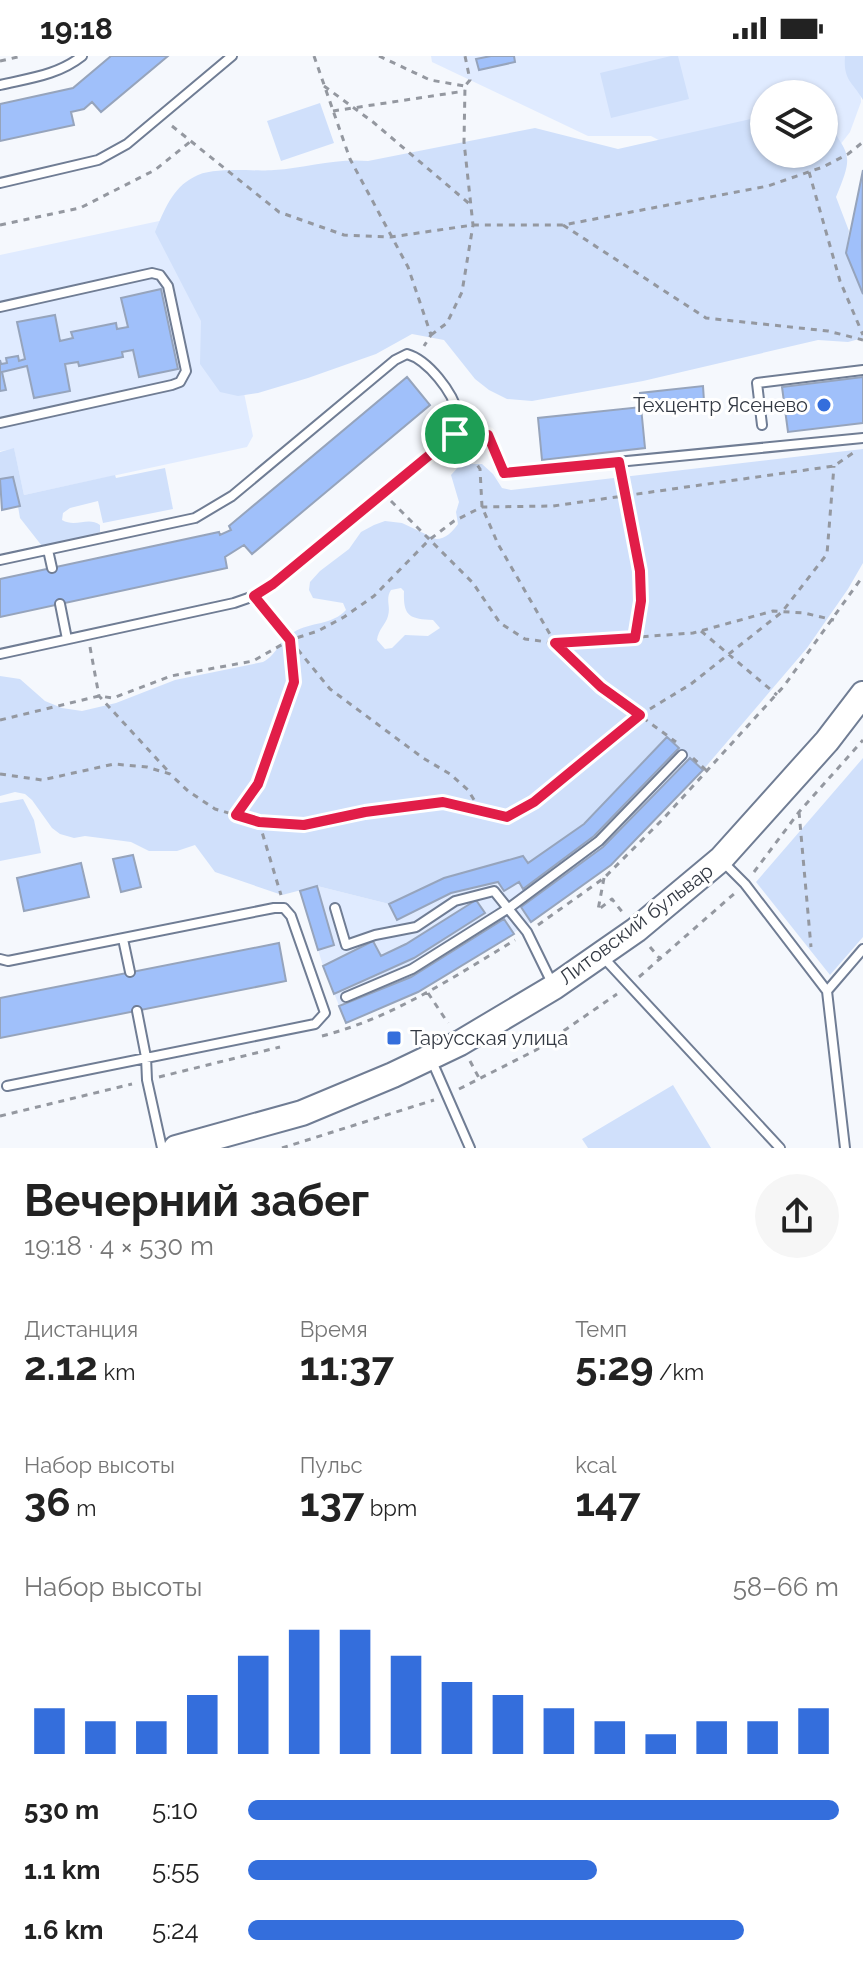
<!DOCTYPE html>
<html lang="ru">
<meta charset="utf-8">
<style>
:root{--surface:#fff;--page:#f6f6f6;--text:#222;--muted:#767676;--accent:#346edc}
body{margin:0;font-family:Raleway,sans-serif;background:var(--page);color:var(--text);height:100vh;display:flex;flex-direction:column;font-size:30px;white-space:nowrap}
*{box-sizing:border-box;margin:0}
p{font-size:26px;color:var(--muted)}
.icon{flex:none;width:44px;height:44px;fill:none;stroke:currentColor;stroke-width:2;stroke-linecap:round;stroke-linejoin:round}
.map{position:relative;height:1092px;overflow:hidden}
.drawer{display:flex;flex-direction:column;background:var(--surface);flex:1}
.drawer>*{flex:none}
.controls{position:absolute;left:750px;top:24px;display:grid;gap:16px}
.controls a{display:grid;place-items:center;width:88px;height:88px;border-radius:50%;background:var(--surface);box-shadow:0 2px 6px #0004;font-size:40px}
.pin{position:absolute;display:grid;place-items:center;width:68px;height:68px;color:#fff;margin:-34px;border:4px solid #fff;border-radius:50%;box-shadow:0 2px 8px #0007}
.round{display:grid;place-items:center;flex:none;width:84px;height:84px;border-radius:42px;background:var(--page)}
.head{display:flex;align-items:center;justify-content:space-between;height:136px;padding:0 24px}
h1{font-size:44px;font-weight:700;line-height:60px}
.stats{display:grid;grid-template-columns:repeat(3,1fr);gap:12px;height:136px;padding:8px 24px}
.stats div{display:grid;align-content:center}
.stats b{font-size:40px;font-weight:700}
.stats small{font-size:22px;font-weight:400}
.stats p{font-size:22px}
.chart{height:224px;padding:16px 24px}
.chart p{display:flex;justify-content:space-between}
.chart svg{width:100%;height:144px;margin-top:8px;stroke:var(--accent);stroke-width:6}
ul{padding:0 24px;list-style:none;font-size:26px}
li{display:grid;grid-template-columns:128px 96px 1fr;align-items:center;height:60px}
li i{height:20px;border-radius:10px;background:var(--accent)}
.status{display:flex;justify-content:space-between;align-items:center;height:56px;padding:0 40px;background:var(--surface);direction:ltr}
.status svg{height:22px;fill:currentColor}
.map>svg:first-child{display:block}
</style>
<div class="status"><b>19:18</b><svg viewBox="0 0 49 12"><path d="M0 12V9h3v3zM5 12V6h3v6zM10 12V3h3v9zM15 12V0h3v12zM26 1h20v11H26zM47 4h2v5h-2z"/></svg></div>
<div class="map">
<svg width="863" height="1092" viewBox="0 0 863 1092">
<rect width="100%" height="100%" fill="#f5f8fd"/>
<path fill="#e0ebff" d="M431 0H859L861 46 850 76 837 93 824 97V38H764V98L732 123 651 80H588L432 6Z
M206 155 253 380 247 391 24 439 14 393 0 395V199Z
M667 681 703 714 611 809 531 866 418 936 346 967 323 910 300 835 317 830 389 848 584 768Z"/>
<path fill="#d0e0fb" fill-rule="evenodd" d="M671 0H678L689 43 611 62 600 17Z
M845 0H863V44C853 26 843 25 845 0Z
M320 47 334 87 281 105 267 65Z
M764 60V98H824V60C849 101 855 95 836 141L849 175 846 197 863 238V282L848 286 818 284 643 325 532 345 507 343 489 334 475 323 444 284 412 278 376 298 308 322 258 337 238 340 220 336 200 308 201 265 155 176C164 155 172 132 194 121 213 110 253 116 274 114 306 112 336 102 368 105L535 72 618 93Z
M14 392 24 439 115 419 116 422 165 412 173 453 103 467 98 445 70 452 63 457 62 464C76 472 88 460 100 469V476L77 484 42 490 20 462 13 421 0 423V396Z
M863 393V507L848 533 807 592 703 714 666 681 584 768 528 807 389 848 317 830 282 839 215 816 195 789 177 795H149L131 786 85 780 74 782 60 778 52 772 32 744 25 738 15 736 0 740V620L20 623 45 645 62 652 82 655 116 647 175 624 263 606C278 598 279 584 294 576 310 566 333 569 346 554L343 547 313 542 309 534 310 526 320 515 349 493 361 476 374 469 385 465 402 467 436 483C446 483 452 476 458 468L456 456 459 446 451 419 461 408H482L493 418 502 432 511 434ZM401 532 404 535C403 560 409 563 433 564L440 572 428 580 405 579 392 592 385 593 377 584C378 574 386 568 388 560 391 550 385 543 391 534Z
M863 702V881L830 919 756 826Z
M23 743 34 764 41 797 0 805V747Z
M673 1029 711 1092H588L582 1083Z"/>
<path fill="#a0c0fa" stroke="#96a4bc" stroke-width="2" d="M111 0H168L101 56 92 46 84 53 71 56 74 69 0 85V48L73 32Z
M491 0H514L515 6 479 14 476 3Z
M863 114 862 190 863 238 846 197Z
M161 233 178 313 139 321 133 294 122 296 123 301 79 310 78 306 65 308 70 335 34 342 27 310 2 316 6 334 0 335V304L1 308 7 307 6 302 18 300 19 305 25 303 17 266 55 259 60 285 73 282 71 276 116 267 117 273 128 271 121 242Z
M407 321 430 349 252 498 244 489 225 501 227 512 0 561V523L219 476 220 479 231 474 229 470Z
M863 321V367L788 376 782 331Z
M703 330 704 345 641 351 640 337Z
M641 351 645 392 542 404 538 362Z
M13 421 20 450 2 454 0 423Z
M667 681 679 692 594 780 523 833 519 826 504 835 498 826 451 837 397 864 389 848 444 822 523 800 528 807 584 768Z
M690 702 703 714 611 809 531 866 521 851 603 791Z
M133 799 141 831 121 836 113 803Z
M81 807 89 841 24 855 17 822Z
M317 830 334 889 318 894 300 835Z
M476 844 485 857 414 902 334 938 323 910 373 885 381 900 406 888Z
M504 863 514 878 418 936 346 967 339 950 411 921Z
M279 887 286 925 0 982V942Z"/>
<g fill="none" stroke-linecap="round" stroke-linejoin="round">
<g stroke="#707d94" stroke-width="12">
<path id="service" d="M0 29C30 22 58 19 82 0
M0 127 98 104 127 88 232 0
M0 251 152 217 160 219 168 230 186 315 180 326 172 329 0 367
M762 369 757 327 863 314
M455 378 488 379 504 417 863 382
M48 494 52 512
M0 504 195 462 232 440 395 304 407 298C428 304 453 336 458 358 459 365 456 371 455 378L273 528 254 540 234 547 0 598
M60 548 67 583
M722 805 745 828 827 935
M335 852 346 889 375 879 416 871 455 845 494 835 527 876 552 927
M123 883 130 916
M602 900 780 1092
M0 903 8 905 274 852H284L291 860 325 957 315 968 7 1030
M346 941 412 913 509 852 599 785 682 699
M137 955 146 1001 147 1024 162 1092
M431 1003 470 1092
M845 1092 827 935 863 893"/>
</g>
<g stroke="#707d94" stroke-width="28">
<path id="secondary" d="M176 1092 302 1057 393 1019 460 987 554 931 636 874 721 803 827 685 863 638"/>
</g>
<path stroke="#9498a0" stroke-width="3" stroke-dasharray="6 6" stroke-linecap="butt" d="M314 0 350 103 408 211 431 279 424 290
M379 0 430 24 465 30
M0 5 22 0
M324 30 373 66 472 150
M333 55 465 35
M172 70 279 156 344 179 391 181 473 169H563L768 130 823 111 848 98 863 86
M809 116 840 225 863 279
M0 169 80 152 155 114 191 85
M563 169 706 262 828 275 863 284
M431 279 447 267 462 236 473 169 464 86 465 30 470 24 465 0
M464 390 480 413 482 451 498 488 555 587 601 631 676 686
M621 417 640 515 641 545 635 582
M391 445 473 527 500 567 525 583 555 587 693 577 773 555 804 557 834 564
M701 575 777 639
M290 584 330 633 423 702 450 718 468 734 479 752
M90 591 99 640 168 715
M0 664 99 640 113 642 171 620 253 605 290 584 318 575 344 561 374 540 429 484 454 465 482 451 553 450 834 410 853 397
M693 702 707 715
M0 718 42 724 114 708 147 711 170 718 188 735 215 753 259 766 304 769 365 756 443 746 507 761 534 746 640 659 691 628 782 556 827 498 834 410
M799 756 811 891
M237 758 258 728 294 626 290 584 262 549
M259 766 281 839
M754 816 799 756 863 684
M604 822 598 854 612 843 623 857
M538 869 604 822 663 763 784 630 863 520
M650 891 661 904
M639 921 735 837
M428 937 448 967
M322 980C392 962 454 921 515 884
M470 1005 479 1022
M159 1021 280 991
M459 1033 536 994 617 938
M0 1060 132 1028
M282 1092 434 1044"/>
<use href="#service" stroke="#fff" stroke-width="8"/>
<use href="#secondary" stroke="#fff" stroke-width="24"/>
</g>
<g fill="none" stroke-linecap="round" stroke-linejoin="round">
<g stroke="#fff" stroke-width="16">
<path id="route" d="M455 378 488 379 504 417 619 406 640 515 641 545 635 582 555 587 601 631 640 659 534 746 507 761 443 746 365 756 304 769 259 766 236 759 258 728 294 626 290 584 254 540 273 528Z"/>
</g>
<use href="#route" stroke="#e11d48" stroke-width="10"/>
</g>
<g fill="#346edc" stroke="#fff" stroke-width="3">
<circle cx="824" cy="349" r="8"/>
<rect x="386" y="974" width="16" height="16" rx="4"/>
</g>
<g text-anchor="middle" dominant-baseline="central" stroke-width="6" stroke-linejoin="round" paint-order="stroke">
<g font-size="20" fill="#333943" stroke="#fff" text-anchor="end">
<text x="808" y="349">Техцентр Ясенево</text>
<text x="410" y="982" text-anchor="start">Тарусская улица</text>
</g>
<g font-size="20" fill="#333943" stroke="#fff">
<text transform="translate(636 868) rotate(-37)">Литовский бульвар</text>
</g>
</g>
</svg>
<div class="controls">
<a><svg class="icon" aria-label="layers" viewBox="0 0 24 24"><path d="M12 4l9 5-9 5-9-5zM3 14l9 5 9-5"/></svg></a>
</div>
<div class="pin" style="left:455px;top:378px;background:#1e9e55"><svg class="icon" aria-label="arrive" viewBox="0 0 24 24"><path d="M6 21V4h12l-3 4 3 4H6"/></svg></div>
</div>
<section class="drawer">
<div class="head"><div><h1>Вечерний забег</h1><p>19:18 · 4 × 530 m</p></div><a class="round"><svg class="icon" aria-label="share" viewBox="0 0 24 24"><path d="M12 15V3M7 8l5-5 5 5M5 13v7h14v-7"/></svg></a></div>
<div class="stats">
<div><p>Дистанция</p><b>2.12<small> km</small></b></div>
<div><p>Время</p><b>11:37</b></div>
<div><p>Темп</p><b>5:29<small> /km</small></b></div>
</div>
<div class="stats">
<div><p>Набор высоты</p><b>36<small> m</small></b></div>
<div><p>Пульс</p><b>137<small> bpm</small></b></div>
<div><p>kcal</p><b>147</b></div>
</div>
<div class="chart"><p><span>Набор высоты</span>58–66 m</p>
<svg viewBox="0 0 160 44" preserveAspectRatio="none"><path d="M5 44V30M15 44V34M25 44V34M35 44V26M45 44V14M55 44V6M65 44V6M75 44V14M85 44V22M95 44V26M105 44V30M115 44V34M125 44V38M135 44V34M145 44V34M155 44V30"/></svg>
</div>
<ul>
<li><b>530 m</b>5:10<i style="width:100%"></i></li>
<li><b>1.1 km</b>5:55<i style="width:59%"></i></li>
<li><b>1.6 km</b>5:24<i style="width:84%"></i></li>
</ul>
</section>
